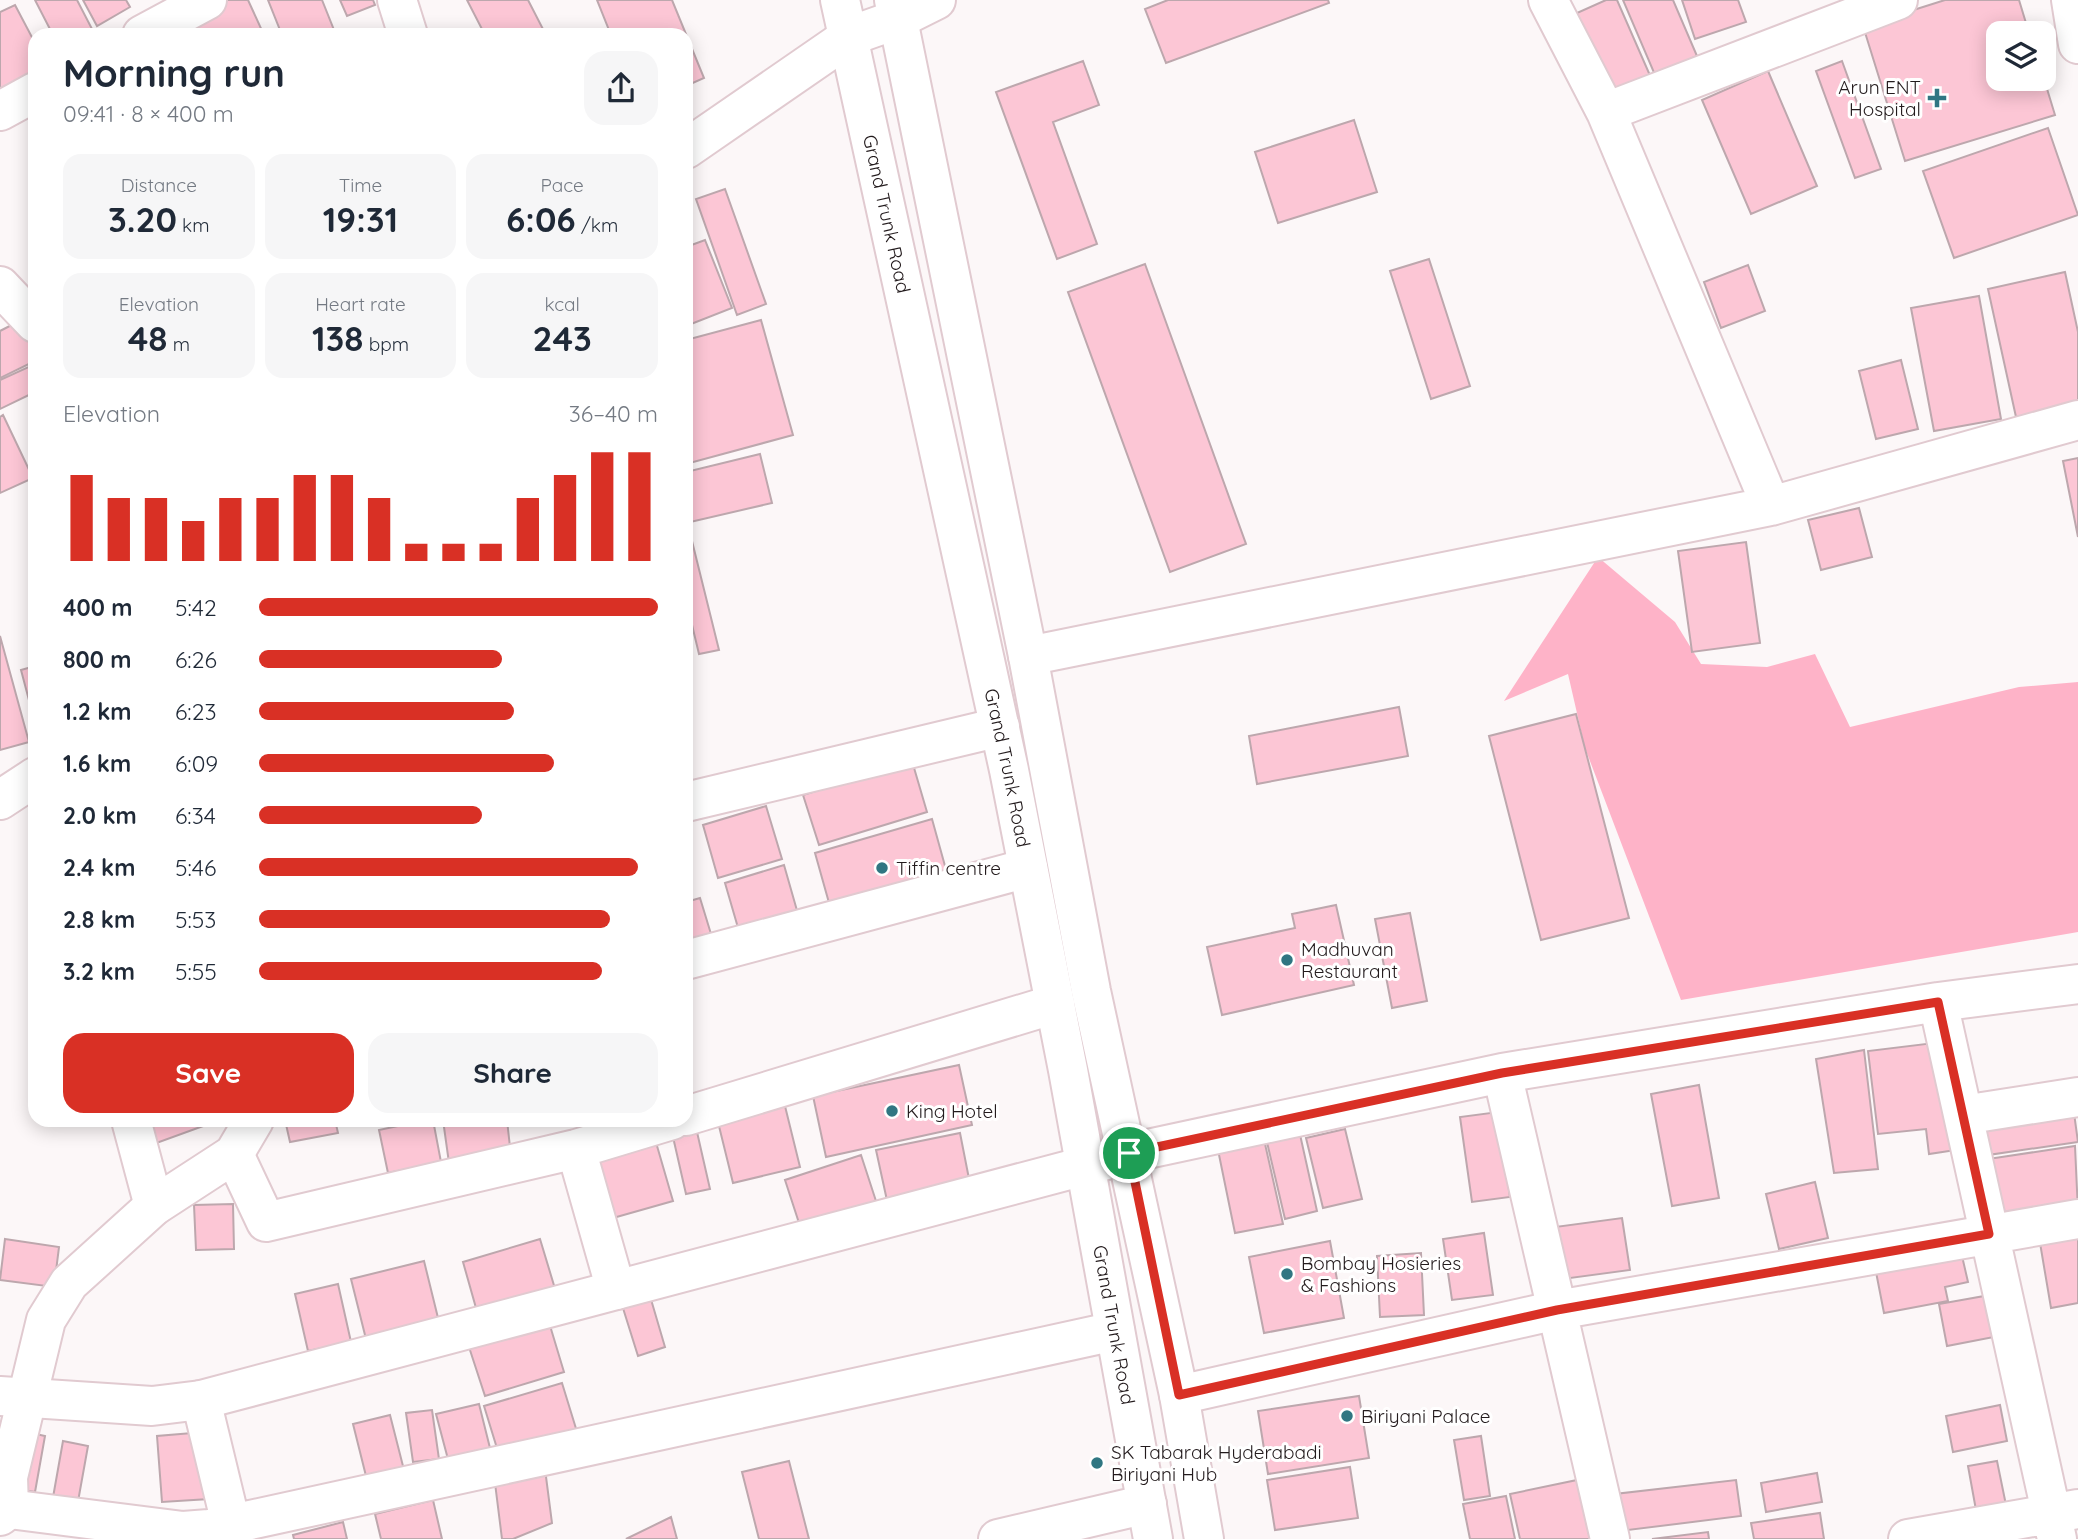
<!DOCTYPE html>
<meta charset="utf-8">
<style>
:root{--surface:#fff;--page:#f6f6f7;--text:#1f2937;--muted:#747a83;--accent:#d93025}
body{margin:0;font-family:Quicksand,sans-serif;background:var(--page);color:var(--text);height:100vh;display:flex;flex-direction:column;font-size:26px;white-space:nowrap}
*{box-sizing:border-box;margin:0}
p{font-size:23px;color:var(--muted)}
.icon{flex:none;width:38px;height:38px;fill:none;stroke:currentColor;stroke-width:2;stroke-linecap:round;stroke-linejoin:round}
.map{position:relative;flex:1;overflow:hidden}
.side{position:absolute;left:28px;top:28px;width:665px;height:1099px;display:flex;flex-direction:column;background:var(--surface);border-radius:21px;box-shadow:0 4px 18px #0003}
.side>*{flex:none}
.controls{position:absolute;left:1986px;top:21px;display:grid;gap:14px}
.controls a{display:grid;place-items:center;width:70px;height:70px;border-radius:14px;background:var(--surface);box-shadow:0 4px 18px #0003;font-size:35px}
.pin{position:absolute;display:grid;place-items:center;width:60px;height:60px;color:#fff;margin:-30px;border:4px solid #fff;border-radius:50%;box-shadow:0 2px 7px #0007}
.round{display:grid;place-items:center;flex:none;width:74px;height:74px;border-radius:21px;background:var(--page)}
.summary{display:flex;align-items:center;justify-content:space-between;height:119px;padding:0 35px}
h1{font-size:38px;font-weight:700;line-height:52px}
.figures{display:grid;grid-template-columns:repeat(3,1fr);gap:10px;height:119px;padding:7px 35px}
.figures div{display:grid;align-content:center;border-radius:18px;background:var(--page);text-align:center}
.figures b{font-size:35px;font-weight:700}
.figures small{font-size:19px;font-weight:400}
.figures p{font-size:19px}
.chart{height:196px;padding:14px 35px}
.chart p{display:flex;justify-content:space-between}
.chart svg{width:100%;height:126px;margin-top:7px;stroke:var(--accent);stroke-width:6}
.button{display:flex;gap:14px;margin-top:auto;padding:14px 35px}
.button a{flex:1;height:80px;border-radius:21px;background:var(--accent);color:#fff;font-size:28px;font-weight:700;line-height:80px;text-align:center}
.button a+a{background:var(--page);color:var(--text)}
ul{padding:0 35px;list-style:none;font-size:23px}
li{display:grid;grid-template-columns:112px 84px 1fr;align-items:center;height:52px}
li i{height:18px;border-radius:9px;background:var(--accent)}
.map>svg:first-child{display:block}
</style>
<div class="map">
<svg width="2078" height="1539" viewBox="0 0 2078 1539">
<rect width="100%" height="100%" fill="#fcf7f8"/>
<path fill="#feb3c8" d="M1598 557 1675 622 1701 664 1767 667 1815 654 1850 727 2019 687 2078 682V932L1681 1000 1585 748 1568 674 1504 701Z"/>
<path fill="#fcc6d5" stroke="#bda7ad" stroke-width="2" d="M35 0H77L92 29 79 35H53Z
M83 0H126L130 7 97 26Z
M227 0H248L264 35H187L181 21Z
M268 0H322L336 35H282Z
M340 0H373L375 5 347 16Z
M467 0H528L546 35H485Z
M597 0H672L704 78 686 86V35H611Z
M1168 0H1328L1329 3 1166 63 1145 9Z
M1606 0H1617L1652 80 1605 101 1568 17Z
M1623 0H1673L1697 56 1655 75Z
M1682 0H1738L1746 22 1695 39Z
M1945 0H2019L2029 33H1998V79H2044L2055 115 1905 161 1863 26Z
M15 5 35 43V71L0 89V12Z
M1083 61 1099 105 1053 122 1097 244 1057 259 996 92Z
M1842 61 1881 169 1855 178 1816 71Z
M1768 71 1817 186 1751 214 1702 100Z
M1354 120 1377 192 1278 223 1255 152Z
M2048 128 2078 215 1954 258 1923 171Z
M725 189 766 304 737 315 696 199Z
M705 240 732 308 686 326V247Z
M1429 259 1470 386 1431 399 1390 271Z
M1145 264 1246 544 1170 572 1068 292Z
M1748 265 1765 311 1721 328 1704 282Z
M2065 272 2078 332V404L2016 417 1988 289Z
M1979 296 2001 419 1934 431 1911 308Z
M25 318 35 339V361L0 378V331Z
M761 320 793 435 686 464V340Z
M1901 360 1918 429 1876 439 1859 371Z
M35 364V392L0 409V380Z
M3 415 33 478 0 493V417Z
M760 454 772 503 686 523V472Z
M2078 458V537L2063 461Z
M1859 508 1872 557 1821 570 1808 520Z
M690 533 719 650 699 654 686 600V534Z
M1746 542 1760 643 1692 652 1678 551Z
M0 636 29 742 0 750Z
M35 666V723L21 670Z
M1399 707 1408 756 1257 784 1249 736Z
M1576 714 1629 918 1541 940 1489 736Z
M912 761 927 812 819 845 803 795Z
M766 806 782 859 718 878 703 825Z
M932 819 950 884 833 917 815 853Z
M784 865 800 921 741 938 725 883Z
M700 898 715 947 686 956V902Z
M1336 905 1354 985 1222 1015 1207 947 1295 928 1292 914Z
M1410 913 1427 1001 1392 1008 1375 919Z
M1942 1042 1956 1150 1929 1154 1926 1129 1878 1134 1868 1051Z
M1864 1050 1878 1169 1834 1173 1816 1059Z
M959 1065 972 1125 826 1157 813 1096Z
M1699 1085 1719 1198 1672 1206 1651 1094Z
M784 1102 800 1167 733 1183 717 1118Z
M1498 1112 1510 1197 1472 1202 1460 1117Z
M2074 1113 2078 1142 1988 1155 1984 1126Z
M142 1120H217V1121L151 1145Z
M285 1120H335L338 1133 290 1142Z
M426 1120H433L441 1162 388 1173 379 1130Z
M443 1120H507L511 1156 449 1163Z
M1345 1129 1362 1199 1323 1208 1306 1138Z
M1299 1130 1317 1211 1285 1219 1266 1138Z
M697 1132 710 1189 686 1194 673 1137Z
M960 1133 971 1189 888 1205 876 1150Z
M1263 1135 1283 1224 1235 1233 1217 1145Z
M655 1139 673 1201 606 1220 588 1157Z
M2075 1146 2078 1212 1997 1224 1988 1159Z
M861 1155 876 1201 800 1226 785 1180Z
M1815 1182 1828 1238 1779 1249 1766 1194Z
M233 1204 234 1249 196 1250 194 1205Z
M1622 1218 1630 1270 1563 1279 1555 1227Z
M2078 1224V1303L2051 1308 2038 1231Z
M1484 1233 1493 1295 1452 1300 1443 1239Z
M5 1239 59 1247 54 1287 0 1280Z
M540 1239 556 1292 478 1315 463 1262Z
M1330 1241 1344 1318 1264 1333 1249 1257Z
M1421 1253 1424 1315 1380 1317 1377 1256Z
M1962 1256 1968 1282 1945 1287 1948 1301 1884 1313 1876 1272Z
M424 1261 440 1326 367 1343 351 1279Z
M338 1284 351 1342 308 1351 295 1294Z
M1990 1295 1999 1336 1947 1346 1939 1304Z
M650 1296 665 1347 638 1356 622 1305Z
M548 1319 564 1372 485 1396 468 1344Z
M562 1383 578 1435 500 1458 484 1406Z
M1359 1396 1369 1458 1268 1474 1258 1411Z
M479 1404 491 1452 449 1463 436 1414Z
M2000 1405 2007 1441 1953 1452 1946 1416Z
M432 1410 439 1459 413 1462 406 1413Z
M390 1415 404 1470 367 1480 353 1424Z
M27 1432 45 1436 35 1492 17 1489Z
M204 1432 209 1499 162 1502 157 1436Z
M1481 1436 1490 1496 1464 1500 1454 1440Z
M63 1441 88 1446 77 1507 52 1503Z
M789 1461 809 1539H759L742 1472Z
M1997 1461 2006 1505 1976 1510 1968 1466Z
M1350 1467 1358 1518 1275 1530 1267 1480Z
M545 1469 552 1523 513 1539H502L494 1475Z
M1817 1473 1822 1502 1766 1512 1761 1483Z
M1577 1480 1590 1539H1520L1510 1494Z
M1736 1480 1741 1516 1620 1531 1615 1494Z
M1506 1496 1515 1539H1470L1463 1504Z
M433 1500 442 1539H381L375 1514Z
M1820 1513 1824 1539H1754L1751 1523Z
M671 1517 677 1539H626Z
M343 1522 347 1539H294L293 1535Z
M1708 1532 1709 1539H1652Z"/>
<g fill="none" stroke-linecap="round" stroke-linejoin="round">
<g stroke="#e1cad0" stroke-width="42">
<path id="street" d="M397 0 408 35
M1548 0 1606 112 1771 506
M2071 0 2078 44
M142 35 207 0
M0 111 35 92
M1606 112 1898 0
M686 149 850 36 898 19 936 0
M0 286 35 323
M1028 656 1771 506 2078 420
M0 800 35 777
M686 802 1000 727
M686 960 1028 868
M1938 1002 2057 1539
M1502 1073 1610 1539
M1963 1115 2078 1097
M686 1116 1055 1004
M131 1120 154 1206
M576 1149 616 1290
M1129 1153 1502 1073 1938 1002 2078 984
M234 1154 266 1222 576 1149 672 1120
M1179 1395 1557 1310 2078 1219
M201 1400 231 1524
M9 1509 183 1531 209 1529 1115 1331
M998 1539 1147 1504
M1908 1539 2078 1509"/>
</g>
<g stroke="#e1cad0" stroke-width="42">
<g id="secondary">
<path id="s1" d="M840 0 1009 770 1068 1070 1153 1539"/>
<path d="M894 0 1028 656 1091 991 1179 1395 1204 1539"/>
<path d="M0 1396 152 1406 201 1400 1107 1160"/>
<path d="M0 1516 9 1509 8 1477 46 1320 69 1283 154 1206 234 1154 254 1120"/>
</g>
</g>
<use href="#street" stroke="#fff" stroke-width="38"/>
<use href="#secondary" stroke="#fff" stroke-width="38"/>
</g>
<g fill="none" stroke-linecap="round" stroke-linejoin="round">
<g stroke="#fff" stroke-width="14">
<path id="route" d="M1938 1002 1989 1234 1557 1310 1179 1395 1129 1153 1502 1073Z"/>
</g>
<use href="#route" stroke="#d93025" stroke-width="9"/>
</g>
<g fill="#307682" stroke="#fff" stroke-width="2.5">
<path d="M1933.5 87.5h7v7h7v7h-7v7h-7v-7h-7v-7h7z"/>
<circle cx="882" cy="868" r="7"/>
<circle cx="1287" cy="960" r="7"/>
<circle cx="892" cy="1111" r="7"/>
<circle cx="1287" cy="1274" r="7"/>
<circle cx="1347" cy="1416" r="7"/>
<circle cx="1097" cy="1463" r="7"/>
</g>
<g text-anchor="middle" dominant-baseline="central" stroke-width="6" stroke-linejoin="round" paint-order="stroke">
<g font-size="19" fill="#231b1d" stroke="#fff" text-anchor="start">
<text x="1921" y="87" text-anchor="end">Arun ENT<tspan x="1921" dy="22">Hospital</tspan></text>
<text x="896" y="868">Tiffin centre</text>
<text x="1301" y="949">Madhuvan<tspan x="1301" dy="22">Restaurant</tspan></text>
<text x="906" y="1111">King Hotel</text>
<text x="1301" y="1263">Bombay Hosieries<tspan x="1301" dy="22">&amp; Fashions</tspan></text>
<text x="1361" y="1416">Biriyani Palace</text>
<text x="1111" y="1452">SK Tabarak Hyderabadi<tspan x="1111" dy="22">Biriyani Hub</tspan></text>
</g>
<g font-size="19" fill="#231b1d" stroke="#fff">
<text stroke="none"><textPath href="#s1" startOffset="219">Grand Trunk Road</textPath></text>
<text stroke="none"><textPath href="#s1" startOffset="786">Grand Trunk Road</textPath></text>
<text stroke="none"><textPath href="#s1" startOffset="1353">Grand Trunk Road</textPath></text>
</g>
</g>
</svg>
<div class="controls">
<a><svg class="icon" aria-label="layers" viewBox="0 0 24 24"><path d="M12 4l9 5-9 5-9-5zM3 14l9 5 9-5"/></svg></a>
</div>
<div class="pin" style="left:1129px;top:1153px;background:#1e9e55"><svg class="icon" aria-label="arrive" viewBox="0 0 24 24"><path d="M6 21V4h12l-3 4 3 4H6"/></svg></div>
<section class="side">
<div class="summary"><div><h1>Morning run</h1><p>09:41 · 8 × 400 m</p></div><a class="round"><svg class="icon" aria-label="share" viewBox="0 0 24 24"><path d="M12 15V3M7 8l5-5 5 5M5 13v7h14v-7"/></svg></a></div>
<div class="figures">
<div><p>Distance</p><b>3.20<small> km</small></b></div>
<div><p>Time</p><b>19:31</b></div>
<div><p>Pace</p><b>6:06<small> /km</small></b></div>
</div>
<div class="figures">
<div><p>Elevation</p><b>48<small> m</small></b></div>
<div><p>Heart rate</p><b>138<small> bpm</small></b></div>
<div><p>kcal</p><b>243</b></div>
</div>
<div class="chart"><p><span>Elevation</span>36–40 m</p>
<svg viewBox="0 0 160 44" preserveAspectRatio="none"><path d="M5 44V14M15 44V22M25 44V22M35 44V30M45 44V22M55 44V22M65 44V14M75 44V14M85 44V22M95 44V38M105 44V38M115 44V38M125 44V22M135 44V14M145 44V6M155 44V6"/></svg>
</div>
<ul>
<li><b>400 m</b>5:42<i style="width:100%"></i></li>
<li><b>800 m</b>6:26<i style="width:61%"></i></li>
<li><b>1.2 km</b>6:23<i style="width:64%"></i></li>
<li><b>1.6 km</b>6:09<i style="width:74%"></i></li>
<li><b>2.0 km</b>6:34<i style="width:56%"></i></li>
<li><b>2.4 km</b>5:46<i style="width:95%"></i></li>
<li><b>2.8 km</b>5:53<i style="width:88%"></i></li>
<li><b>3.2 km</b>5:55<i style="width:86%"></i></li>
</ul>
<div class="button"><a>Save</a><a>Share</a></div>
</section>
</div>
